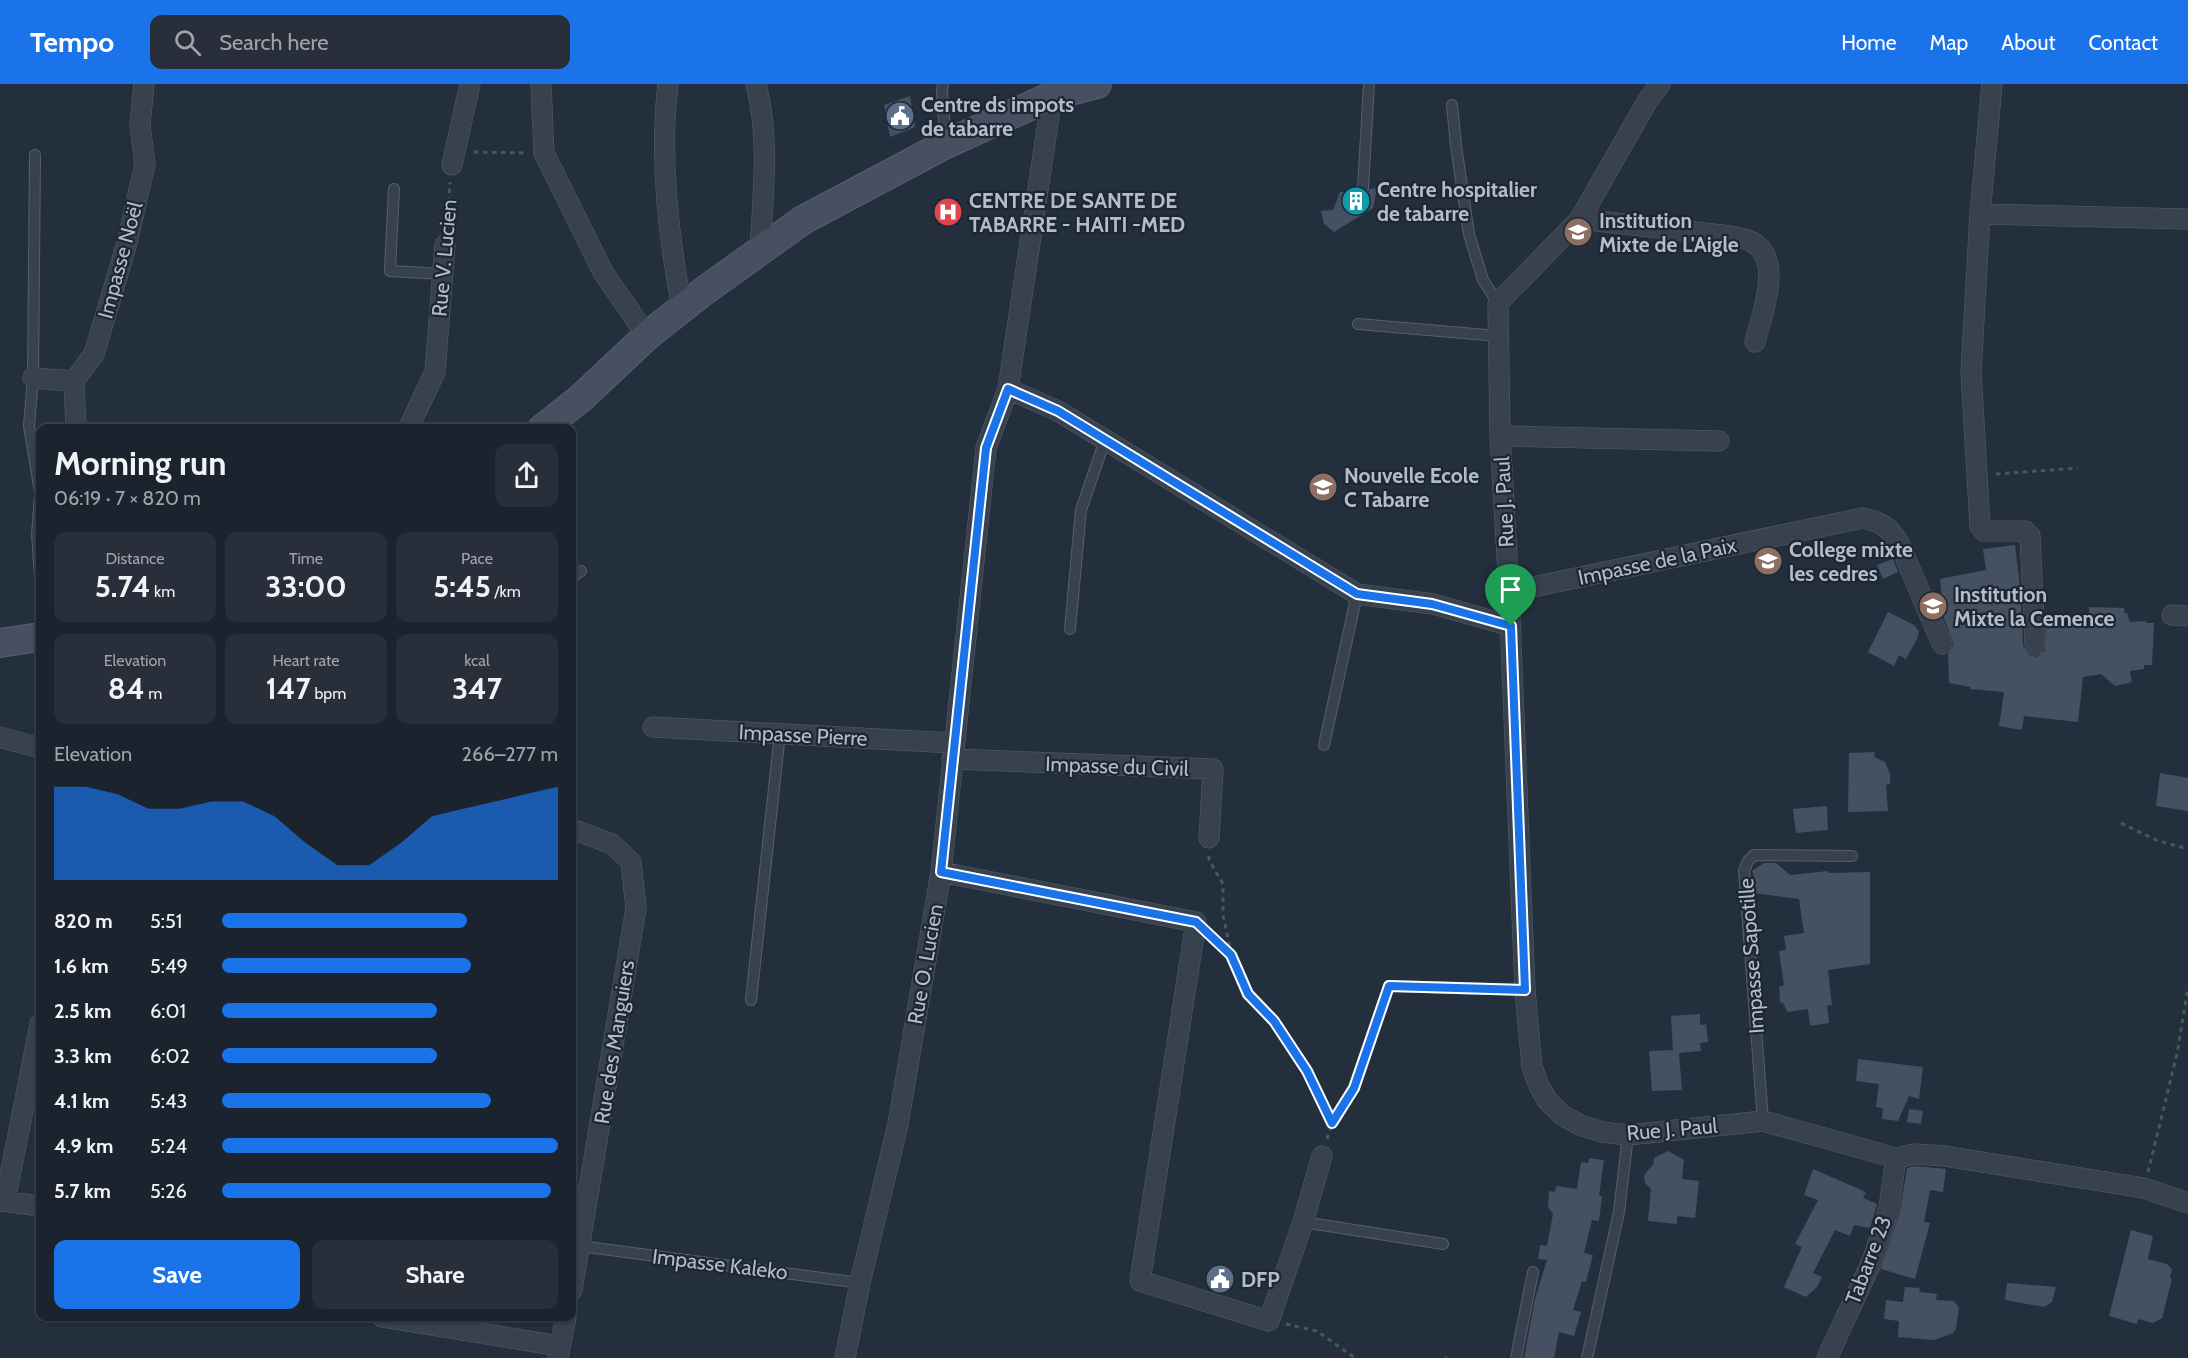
<!DOCTYPE html>
<meta charset="utf-8">
<style>
:root{--surface:#1b232e;--page:#282f3a;--text:#f1f3f6;--muted:#a0a4aa;--line:#39404a;--accent:#1a73e8}
body{margin:0;font-family:Cabin,sans-serif;background:var(--page);color:var(--text);height:100vh;display:flex;flex-direction:column;font-size:22px;white-space:nowrap}
*{box-sizing:border-box;margin:0}
p{font-size:20px;color:var(--muted)}
.icon{flex:none;width:33px;height:33px;fill:none;stroke:currentColor;stroke-width:2;stroke-linecap:round;stroke-linejoin:round}
.map{position:relative;flex:1;overflow:hidden}
.sheet{position:absolute;left:36px;top:340px;width:540px;height:897px;display:flex;flex-direction:column;background:var(--surface);border-radius:12px;box-shadow:0 2px 4px #0004,0 0 0 2px var(--line)}
.sheet>*{flex:none}
.pin{position:absolute;display:grid;place-items:center;width:51px;height:51px;color:#fff;margin:-62px -26px;border-radius:50% 50% 50% 0;rotate:-45deg;box-shadow:0 0 6px #0007}
.pin .icon{rotate:45deg}
.round{display:grid;place-items:center;flex:none;width:63px;height:63px;border-radius:12px;background:var(--page)}
.overview{display:flex;align-items:center;justify-content:space-between;height:102px;padding:0 18px}
h1{font-size:33px;font-weight:800;line-height:45px}
.stats{display:grid;grid-template-columns:repeat(3,1fr);gap:9px;height:102px;padding:6px 18px}
.stats div{display:grid;align-content:center;border-radius:12px;background:var(--page);text-align:center}
.stats b{font-size:30px;font-weight:800}
.stats small{font-size:16px;font-weight:400}
.stats p{font-size:16px}
.chart{height:168px;padding:12px 18px}
.chart p{display:flex;justify-content:space-between}
.chart svg{width:100%;height:108px;margin-top:6px;fill:var(--accent);opacity:.7}
.action{display:flex;gap:12px;margin-top:auto;padding:12px 18px}
.action a{flex:1;height:69px;border-radius:12px;background:var(--accent);color:#fff;font-size:24px;font-weight:800;line-height:69px;text-align:center}
.action a+a{background:var(--page);color:var(--text)}
ul{padding:0 18px;list-style:none;font-size:20px}
li{display:grid;grid-template-columns:96px 72px 1fr;align-items:center;height:45px}
li i{height:15px;border-radius:8px;background:var(--accent)}
header{display:flex;align-items:center;gap:36px;box-sizing:border-box;height:84px;padding:0 30px;background:var(--accent);color:#fff}
header strong{font-size:28px}
nav{display:flex;gap:33px;margin-inline-start:auto;font-size:21px}
.search{width:420px;height:54px;background:var(--page);display:flex;align-items:center;gap:15px;box-sizing:border-box;padding:0 21px;border-radius:12px;color:var(--muted);font-size:22px}
.map>svg:first-child{display:block}
</style>
<header>
<strong>Tempo</strong>
<div class="search"><svg class="icon" aria-label="search" viewBox="0 0 24 24"><circle cx="10" cy="10" r="6"/><path d="M15 15l6 6"/></svg>Search here</div>
<nav><a>Home</a><a>Map</a><a>About</a><a>Contact</a></nav>
</header>
<div class="map">
<svg width="2188" height="1274" viewBox="0 0 2188 1274">
<rect width="100%" height="100%" fill="#242f3e"/>
<path fill="#455162" d="M910 12 915 43 890 53 884 21Z
M1377 104 1373 124 1334 148 1324 140 1321 127 1333 126 1340 108H1357L1363 111 1367 110 1370 105Z
M2015 461 2020 503 2023 562 2029 571 2036 573 2045 567 2046 541H2079L2080 532 2089 534V523L2124 524V529H2127L2130 538 2146 537V539H2154L2152 581H2144V585L2130 587 2132 598 2115 602 2101 590 2083 593 2078 638 2024 632 2022 646 1999 642 2004 608 1970 605 1971 603 1949 599 1948 570 1954 561 1944 534 1940 495 1986 486 1983 465Z
M1893 475 1898 488 1883 495 1877 481Z
M1888 528 1914 541 1919 547 1917 555 1906 575 1899 571 1894 582 1868 568Z
M1875 668 1874 673 1885 678 1890 690V700L1886 701 1888 727 1848 728 1849 669Z
M2160 689 2188 694V727L2156 722Z
M1827 722 1828 746 1796 749 1793 725Z
M1764 779H1776L1790 791 1828 787 1829 789 1870 788V880L1828 886 1832 921 1827 922 1829 939 1810 942 1808 925 1787 928 1784 920 1780 918 1779 903 1784 901 1779 867 1786 866 1784 852 1804 849 1799 815 1753 809 1756 798 1752 787Z
M1700 930V941L1706 940 1708 958 1700 959 1701 967 1679 969 1682 1006 1652 1007 1649 967 1673 966 1671 932Z
M1858 975 1923 983 1919 1015 1909 1012 1898 1037 1882 1035 1883 1024 1876 1023 1879 1000 1856 997Z
M1909 1025 1923 1027 1921 1040 1907 1038Z
M1668 1067 1684 1076 1682 1095 1699 1097 1695 1134 1677 1132V1140L1648 1137 1651 1105 1645 1099 1644 1094 1645 1090 1653 1081 1654 1074Z
M1589 1074 1604 1076 1599 1112H1602L1599 1137 1592 1136 1584 1169 1593 1171 1586 1198 1582 1197 1573 1226 1581 1228 1574 1252 1559 1248 1554 1274H1524L1535 1215 1547 1176 1538 1175 1540 1161 1547 1162 1553 1130 1548 1123 1549 1107 1555 1108 1556 1102 1577 1105 1581 1078 1588 1079Z
M1915 1082 1946 1085 1943 1108 1930 1106 1924 1138 1930 1139 1915 1195 1881 1185 1900 1127 1907 1084Z
M1813 1085 1866 1108 1863 1114 1877 1120 1870 1144 1854 1141 1850 1152 1835 1146 1813 1189 1822 1193 1817 1203 1806 1213 1784 1203 1802 1163 1795 1160 1818 1116 1804 1111Z
M2131 1146 2153 1152 2148 1175 2167 1180 2172 1185 2170 1194 2172 1195 2162 1234 2153 1239 2138 1235 2137 1240 2109 1232Z
M2007 1199 2056 1203 2052 1218 2044 1223 2005 1216Z
M1905 1203 1920 1204 1919 1208 1937 1210 1936 1216 1953 1217 1959 1223 1956 1245 1953 1249 1934 1256 1898 1253 1899 1237 1884 1235 1886 1216 1903 1218Z"/>
<g fill="none" stroke-linecap="round" stroke-linejoin="round">
<g stroke="#565f6c" stroke-width="12">
<path id="service" d="M943 0 942 9 946 59
M1452 21 1456 62 1469 150 1483 196 1498 219
M35 71 33 294 29 342 40 408
M1363 104 1369 0
M394 105 390 187 443 190
M1358 240 1498 252
M40 411 37 450 40 493
M572 493 581 487
M1070 545 1081 426 1105 356
M1324 661 1357 510
M1389 902 1525 906
M751 916 780 649
M1763 1037 1744 787 1748 777 1754 771 1852 772
M1303 1138 1443 1160
M580 1162 860 1199
M1516 1274 1533 1188
M1587 1274 1619 1128 1628 1051"/>
</g>
<g stroke="#565f6c" stroke-width="21">
<path id="minor" d="M541 0 544 69 603 188 647 252
M668 0C659 74 668 151 682 224
M756 0C770 54 763 111 760 166
M1660 0 1648 16 1580 135 1498 219 1500 352 1509 508 1525 906 1532 983 1539 1002 1547 1016 1562 1031 1580 1041 1602 1048 1628 1051 1763 1037 1896 1074 1914 1070 1944 1072 2144 1104 2188 1119
M1992 0 1980 130 1971 288 1980 442 1984 447H2025L2030 452 2035 561
M452 81 470 0
M1980 130 2188 135
M1580 135 1730 152C1736 153 1742 154 1748 156 1786 171 1762 230 1755 258
M33 294 74 297
M1008 305 1058 327 1357 510 1433 520 1511 542
M76 345 74 297 94 270 127 159 145 80 140 41 144 0
M408 345 435 288 445 161
M1500 352 1719 357
M1509 508 1863 434C1881 438 1889 443 1899 459L1942 560
M2172 531 2188 532
M653 643 953 659
M0 653 40 664
M952 675 1213 685 1209 754
M572 745 612 760 631 778 636 824 572 1206
M941 788 1196 838 1140 1197 1269 1237 1303 1138 1322 1072
M0 1117 40 1122
M5 1117 40 940
M382 1233 560 1262
M558 1274 566 1233
M845 1274 860 1199 898 1040 941 788 986 364 1008 305 1052 12
M1827 1274 1873 1175 1889 1124 1896 1074"/>
</g>
<g stroke="#565f6c" stroke-width="30">
<path id="secondary" d="M542 345 581 314 647 252 704 207 803 136 946 60 1052 12 1097 0
M0 559 40 553"/>
</g>
<path stroke="#44595c" stroke-width="3" stroke-dasharray="4.5 4.5" stroke-linecap="butt" d="M474 68 527 69
M447 145 450 98
M1996 390 2078 384
M2121 739 2156 756 2188 765
M1209 772V776L1223 800V831L1231 869
M1212 854 1231 871 1248 910 1274 937 1307 987 1332 1039
M1327 1055 1332 1039 1354 1004 1384 915
M2148 1088 2177 970 2188 903
M1286 1240 1317 1247 1355 1274
M1445 1274H1447"/>
<use href="#service" stroke="#38414e" stroke-width="10"/>
<use href="#minor" stroke="#38414e" stroke-width="20"/>
<use href="#secondary" stroke="#465061" stroke-width="28"/>
</g>
<g fill="none" stroke-linecap="round" stroke-linejoin="round">
<g stroke="#fff" stroke-width="12">
<path id="route" d="M1008 305 1058 327 1357 510 1432 520 1511 542 1525 906 1389 902 1354 1004 1332 1039 1307 987 1274 937 1248 910 1231 871 1196 838 941 788 986 364Z"/>
</g>
<use href="#route" stroke="#1a73e8" stroke-width="8"/>
</g>
<defs>
<g id="civic-disc" transform="scale(1.5)"><circle r="9.5" fill="#5c6f8a" stroke="#1d2633"/><path d="M-.6-6.5H3V-4.5H.6V-3L4-1V1h2V6H-6V1h2V-1L-.6-3ZM-1.2 2.5V6h2.4V2.5Z" fill="#fff"/></g>
<g id="building-disc" transform="scale(1.5)"><circle r="9.5" fill="#0f9aa8" stroke="#1d2633"/><path d="M-4-6H4V6H1V3H-1V6H-4ZM-2.5-4.3h1.7v1.8h-1.7ZM.8-4.3h1.7v1.8H.8ZM-2.5-1h1.7V.8h-1.7ZM.8-1h1.7V.8H.8Z" fill="#fff"/></g>
<g id="hospital-disc" transform="scale(1.5)"><circle r="9.5" fill="#e0444e" stroke="#1d2633"/><path d="M-5-5h3v3.5h4V-5h3V5h-3V1.5h-4V5h-3Z" fill="#fff"/></g>
<g id="university-disc" transform="scale(1.5)"><circle r="9.5" fill="#8d6e63" stroke="#1d2633"/><path d="M0-5L7-2L0 1L-7-2ZM-4 1L0 2.5L4 1V4Q0 6-4 4Z" fill="#fff"/></g>
</defs>
<g fill-rule="evenodd">
<use href="#civic-disc" x="900" y="32"/>
<use href="#building-disc" x="1356" y="117"/>
<use href="#hospital-disc" x="948" y="128"/>
<use href="#university-disc" x="1578" y="148"/>
<use href="#university-disc" x="1323" y="403"/>
<use href="#university-disc" x="1768" y="477"/>
<use href="#university-disc" x="1933" y="522"/>
<use href="#civic-disc" x="1220" y="1195"/>
</g>
<g text-anchor="middle" dominant-baseline="central" stroke-width="4.5" stroke-linejoin="round" paint-order="stroke">
<g font-size="21" font-weight="bold" fill="#b4bcc9" stroke="#1d2633" text-anchor="start">
<text x="921" y="20">Centre ds impots<tspan x="921" dy="24">de tabarre</tspan></text>
<text x="1377" y="105">Centre hospitalier<tspan x="1377" dy="24">de tabarre</tspan></text>
<text x="969" y="116">CENTRE DE SANTE DE<tspan x="969" dy="24">TABARRE - HAITI -MED</tspan></text>
<text x="1599" y="136">Institution<tspan x="1599" dy="24">Mixte de L'Aigle</tspan></text>
<text x="1344" y="391">Nouvelle Ecole<tspan x="1344" dy="24">C Tabarre</tspan></text>
<text x="1789" y="465">College mixte<tspan x="1789" dy="24">les cedres</tspan></text>
<text x="1954" y="510">Institution<tspan x="1954" dy="24">Mixte la Cemence</tspan></text>
<text x="1241" y="1195">DFP</text>
</g>
<g font-size="21" fill="#b4bcc9" stroke="#1d2633">
<text transform="translate(444 174) rotate(-85)">Rue V. Lucien</text>
<text transform="translate(120 176) rotate(-75)">Impasse Noël</text>
<text transform="translate(1504 418) rotate(-93)">Rue J. Paul</text>
<text transform="translate(1657 477) rotate(-12)">Impasse de la Paix</text>
<text transform="translate(803 651) rotate(3)">Impasse Pierre</text>
<text transform="translate(1117 682) rotate(2)">Impasse du Civil</text>
<text transform="translate(1751 872) rotate(-94)">Impasse Sapotille</text>
<text transform="translate(925 880) rotate(-80)">Rue O. Lucien</text>
<text transform="translate(614 958) rotate(-81)">Rue des Manguiers</text>
<text transform="translate(1672 1045) rotate(-5)">Rue J. Paul</text>
<text transform="translate(1868 1176) rotate(-69)">Tabarre 23</text>
<text transform="translate(720 1180) rotate(7)">Impasse Kaleko</text>
</g>
</g>
</svg>
<div class="pin" style="left:1511px;top:542px;background:#1e9e55"><svg class="icon" aria-label="arrive" viewBox="0 0 24 24"><path d="M6 21V4h12l-3 4 3 4H6"/></svg></div>
<section class="sheet">
<div class="overview"><div><h1>Morning run</h1><p>06:19 · 7 × 820 m</p></div><a class="round"><svg class="icon" aria-label="share" viewBox="0 0 24 24"><path d="M12 15V3M7 8l5-5 5 5M5 13v7h14v-7"/></svg></a></div>
<div class="stats">
<div><p>Distance</p><b>5.74<small> km</small></b></div>
<div><p>Time</p><b>33:00</b></div>
<div><p>Pace</p><b>5:45<small> /km</small></b></div>
</div>
<div class="stats">
<div><p>Elevation</p><b>84<small> m</small></b></div>
<div><p>Heart rate</p><b>147<small> bpm</small></b></div>
<div><p>kcal</p><b>347</b></div>
</div>
<div class="chart"><p><span>Elevation</span>266–277 m</p>
<svg viewBox="0 0 160 44" preserveAspectRatio="none"><path d="M0 44V6L10 6L20 9L30 15L40 15L50 12L60 12L70 18L80 29L90 38L100 38L110 29L120 18L130 15L140 12L150 9L160 6V44z"/></svg>
</div>
<ul>
<li><b>820 m</b>5:51<i style="width:73%"></i></li>
<li><b>1.6 km</b>5:49<i style="width:74%"></i></li>
<li><b>2.5 km</b>6:01<i style="width:64%"></i></li>
<li><b>3.3 km</b>6:02<i style="width:64%"></i></li>
<li><b>4.1 km</b>5:43<i style="width:80%"></i></li>
<li><b>4.9 km</b>5:24<i style="width:100%"></i></li>
<li><b>5.7 km</b>5:26<i style="width:98%"></i></li>
</ul>
<div class="action"><a>Save</a><a>Share</a></div>
</section>
</div>
